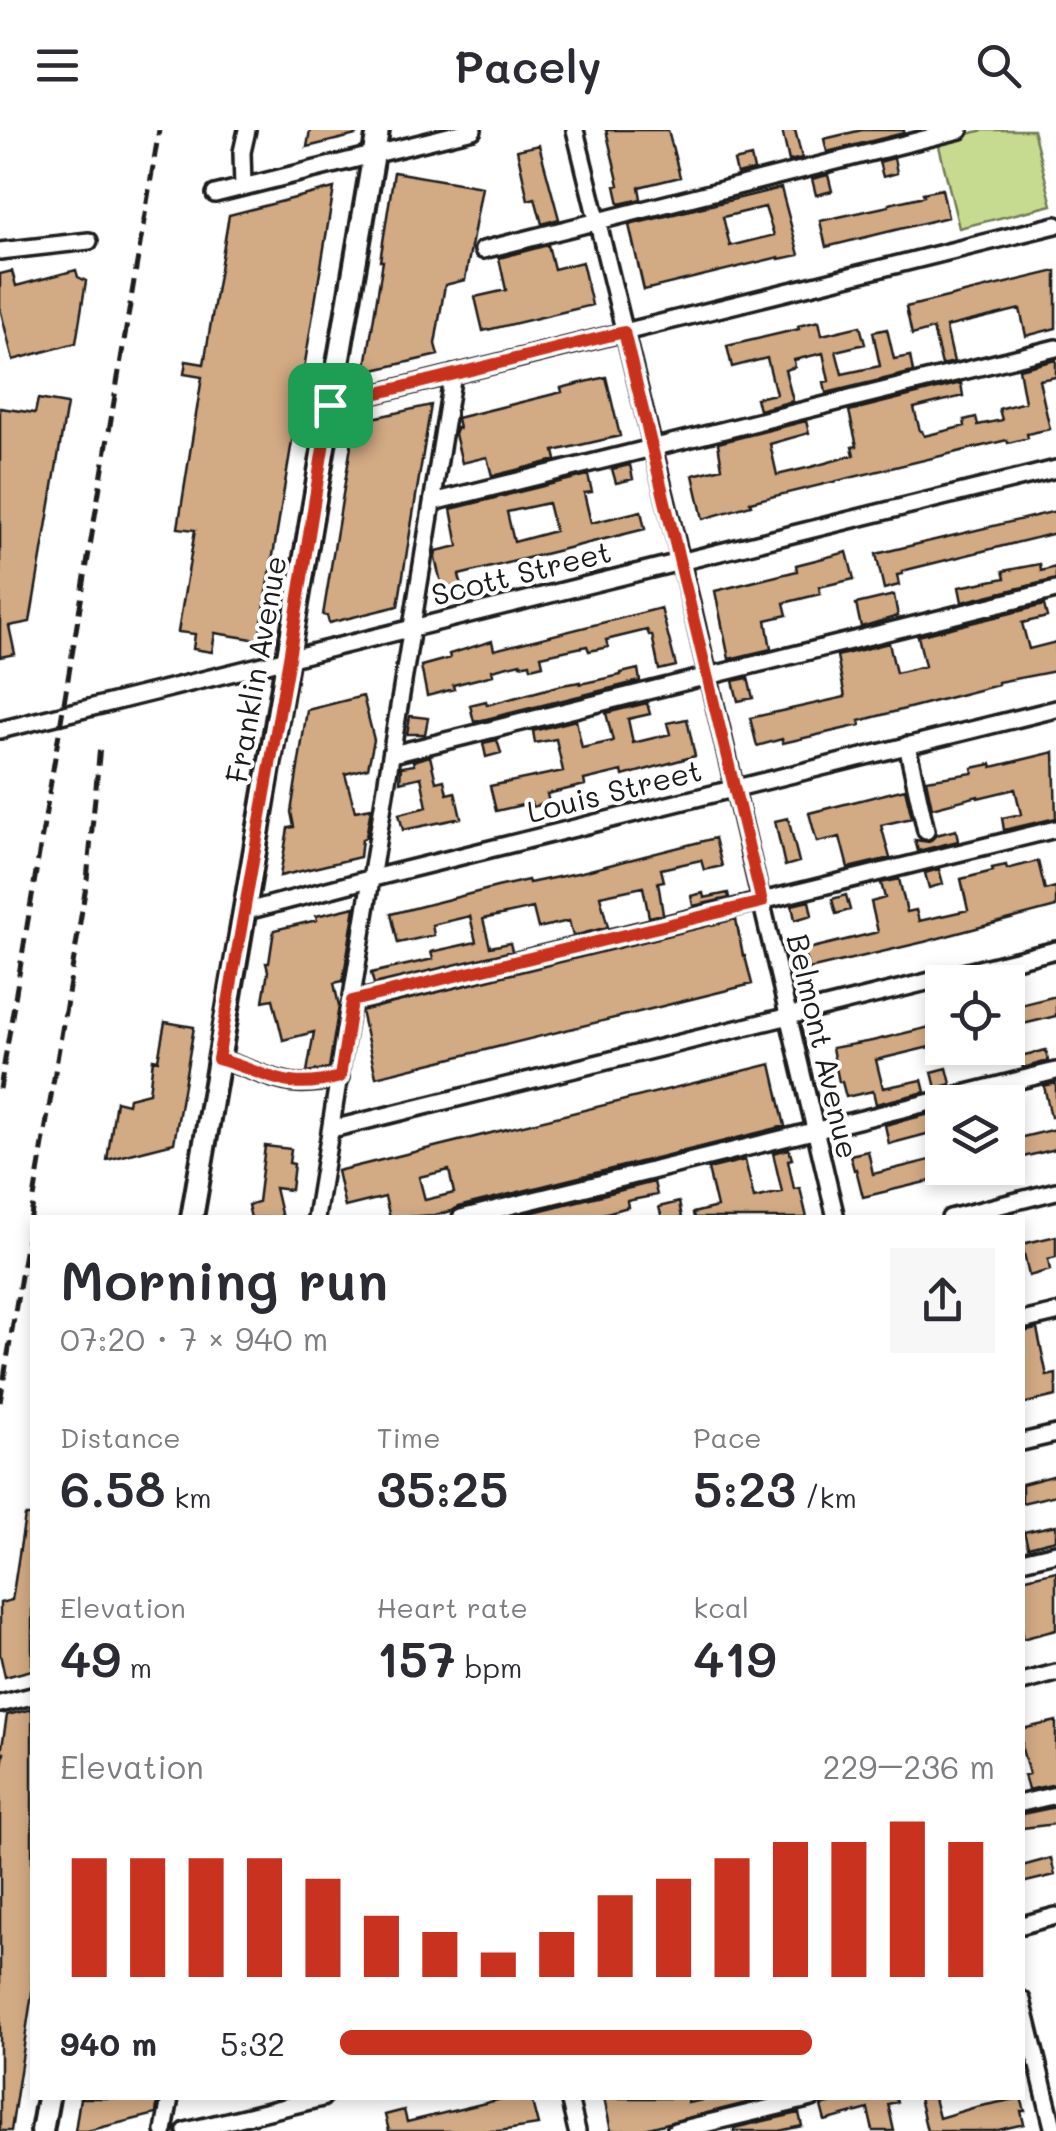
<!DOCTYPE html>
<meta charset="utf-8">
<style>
:root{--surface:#fff;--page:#f7f7f7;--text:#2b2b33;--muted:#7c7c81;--accent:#c8321e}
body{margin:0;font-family:Mali,sans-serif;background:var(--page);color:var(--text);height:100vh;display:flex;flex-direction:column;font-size:38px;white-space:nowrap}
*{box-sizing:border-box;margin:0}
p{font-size:32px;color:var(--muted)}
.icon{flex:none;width:55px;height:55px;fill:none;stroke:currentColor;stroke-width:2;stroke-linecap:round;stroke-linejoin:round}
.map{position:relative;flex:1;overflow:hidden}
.panel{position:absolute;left:30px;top:1085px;width:995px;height:885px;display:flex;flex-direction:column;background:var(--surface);border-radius:0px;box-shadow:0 5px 15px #0003}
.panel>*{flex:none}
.controls{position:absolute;left:925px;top:835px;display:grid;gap:20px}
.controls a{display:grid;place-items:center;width:100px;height:100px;border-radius:0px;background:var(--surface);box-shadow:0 5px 15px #0003;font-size:50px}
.pin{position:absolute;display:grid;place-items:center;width:85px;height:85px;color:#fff;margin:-42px;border-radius:20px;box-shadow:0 5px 15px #0006}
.round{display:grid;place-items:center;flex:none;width:105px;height:105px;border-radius:0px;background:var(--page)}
.summary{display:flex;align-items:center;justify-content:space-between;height:170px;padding:0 30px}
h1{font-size:55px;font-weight:600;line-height:75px}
.stats{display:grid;grid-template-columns:repeat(3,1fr);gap:15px;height:170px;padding:10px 30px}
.stats div{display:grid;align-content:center}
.stats b{font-size:50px;font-weight:600}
.stats small{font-size:28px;font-weight:400}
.stats p{font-size:28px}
.chart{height:280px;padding:20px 30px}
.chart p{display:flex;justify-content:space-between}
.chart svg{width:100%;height:180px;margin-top:10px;stroke:var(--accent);stroke-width:6}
ul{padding:0 30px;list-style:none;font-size:32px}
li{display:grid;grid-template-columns:160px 120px 1fr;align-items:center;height:75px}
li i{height:25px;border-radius:12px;background:var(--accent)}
header{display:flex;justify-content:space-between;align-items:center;height:130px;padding:0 30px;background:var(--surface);font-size:45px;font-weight:600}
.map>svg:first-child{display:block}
</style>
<header><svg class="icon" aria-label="menu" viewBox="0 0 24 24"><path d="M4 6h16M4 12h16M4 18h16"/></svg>Pacely<svg class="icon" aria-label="search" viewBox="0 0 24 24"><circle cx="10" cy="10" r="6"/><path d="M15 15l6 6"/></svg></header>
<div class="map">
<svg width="1056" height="2001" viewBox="0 0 1056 2001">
<rect width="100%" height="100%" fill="#fff"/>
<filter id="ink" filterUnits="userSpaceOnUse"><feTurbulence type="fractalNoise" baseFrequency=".01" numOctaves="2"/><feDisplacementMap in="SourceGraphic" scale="20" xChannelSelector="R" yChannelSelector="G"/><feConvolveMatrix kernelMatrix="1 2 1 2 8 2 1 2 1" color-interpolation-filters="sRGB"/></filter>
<g filter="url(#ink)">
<path fill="#c6da90" stroke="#717b56" stroke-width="2.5" d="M983 0H1033L1052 75 959 98 938 12Z"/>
<path fill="#d2aa84" stroke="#1c1c1c" stroke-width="2.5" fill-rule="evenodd" d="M310 0H356V5L307 17Z
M606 0H668L680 47 639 57 641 69 619 74 615 56 619 55Z
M782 0H795L802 28 789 31Z
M862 0H904V3L827 22 824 9Z
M539 15 559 89 542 94 535 68 528 70 517 20Z
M751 27 754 40 737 44 734 31Z
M894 28 897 43 883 47 879 32Z
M394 42 482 57 465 150 445 155 435 214 438 225 365 242 383 131H380Z
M828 45 832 61 816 65 812 49Z
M334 58 259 510 215 503 212 522 193 519 195 504 178 502 195 400 178 398 202 247 184 244 186 231 204 234 229 85Z
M781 58 799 125 779 129V127L644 160 629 95ZM765 77 774 105 730 116 723 87Z
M942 59 948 87 826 117 820 91 889 76V74L924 66 923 63Z
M548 115 554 139 582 132 592 175 483 201 475 167 506 160 499 128Z
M76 140 78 147 86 151 76 213 13 230 0 178V144L12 141 16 156Z
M1056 141V198L1026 206 1020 179 946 197 954 232 942 235 933 199 912 205 906 177Z
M819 191 822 205 860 196 865 214 836 221 842 244 880 236 873 202 887 199 894 229 910 226 913 242 826 263 824 252 829 251 823 223 794 230 795 237 785 240 793 271 759 280 756 268 776 264 767 228 732 237 727 216 799 199 798 196Z
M1056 230V247L1039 250 1050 299 1027 304 1028 308 1008 313 1007 310 750 372 751 375 703 389 693 345 722 338 718 313 806 291 809 303 770 314 777 345 811 337 854 325 852 317 857 316 849 281 961 253 963 266 914 278 920 301H922L924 306 965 296 964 290 976 287 978 295 1002 290 999 279 1025 272 1019 239Z
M606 247 620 306 554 321 556 330 492 346 487 327 462 333 455 304 456 298 459 299 457 288 562 262 561 258Z
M38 269 67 274 30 492 9 496 15 524 0 527V278L35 283Z
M431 275 398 476 329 493 327 486 323 485 353 304 358 300 359 291Z
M630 335 633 349 616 353 612 339Z
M588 345 592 362 584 363 591 393 641 381 645 399 459 445 462 457 443 461 435 428 436 421 458 416 451 379ZM548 373 555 401 514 412 507 382Z
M1056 381V403L902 441V444L897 445 899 455 884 459 876 424Z
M847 422 854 449 819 457 820 464 784 473 787 485 766 490 771 519 729 529 715 461 797 441 796 435Z
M1040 434 1041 441 1056 437V449L962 472 959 457 1005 448 1003 441Z
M894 465 898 486 861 497 856 474Z
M1044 475 1047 487 1022 493 1029 519 1056 512V541L998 552V555L859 591 860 595 783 613 782 609 757 616 750 588 845 567 837 526 889 513 896 543 925 536 918 506Z
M661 478 676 536 659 540 652 505H649L647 500 606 510 608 517 589 521 587 516 541 526 543 535 531 538 530 533 520 535V533L492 540 493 545 453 555 454 559 427 566 421 536 450 528 449 524 492 511 494 520Z
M638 539 640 551 474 592 470 575 486 571 487 575 562 555 580 552V554L621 545V543Z
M748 548 753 568 738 571 733 551Z
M363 566 374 610 368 638 345 644 355 681 371 678 366 707 362 709 360 727 280 746 288 698 294 697 291 682 307 580Z
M647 573 650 584 628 589 633 613 670 604 667 593 687 589 695 626 623 646 622 641 584 650 585 655 547 664 549 673 532 677 531 673 496 681 490 656 563 641 556 609 535 613 533 601 576 590 582 618 613 611 606 583Z
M410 586 428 588 425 604H407Z
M497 610 501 623 486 627 483 613Z
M1054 622 1056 688 1004 700 1002 688 1021 684 1015 659 978 668V666L932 678 926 650 973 643 972 638 991 634 992 637Z
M430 626 436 652 444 650 447 664 455 662 461 688 403 700 399 684 427 677 421 647 400 652 401 637 414 635 413 631Z
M905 659 912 688 881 695 890 728 848 738 840 707 817 712 809 683Z
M788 688 799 732 785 736 775 691Z
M956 700 958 711 918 721 915 710 929 712 936 705Z
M715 708 722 736 704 740 701 730 661 739 664 751 658 752 663 784 649 787 643 757 600 766 608 797 573 806 569 791 538 798 533 778 483 789 490 817 510 813 512 821 374 854 371 843 433 829 431 822 476 812 470 786 432 795 434 805 398 813 391 784 497 757 528 750 529 753 582 742Z
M1038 731 1045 760 1056 757V777L924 812 809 839 804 820 878 802 871 772 885 768 881 753 899 749 907 782 916 780 919 791 968 780 961 749 993 741 992 738 1006 735 1007 739Z
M939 739 943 754 929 758 925 743Z
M703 763 704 768 728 763 729 768 693 776 691 766Z
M846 765 850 780 836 784 832 769Z
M809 771 812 785 795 790 792 775Z
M355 777 343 851 334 853 339 876 329 938 307 942 314 902 283 910 273 869 263 871 268 841 266 833H269L274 800 317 790 316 786Z
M736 789 743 826H745L752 854 376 947 361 881Z
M1056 866V886L1011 897 1008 878Z
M165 892 194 897 174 1013 107 1030 116 971 128 974 129 968 149 963 153 929 158 930Z
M942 894V914L876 930 883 958 922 950 925 962 876 974 873 961 846 967 842 952H839L832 918 872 911Z
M1046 920 1048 931 1023 938 1020 926Z
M771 934 785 996 458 1077 452 1081 434 1085 390 1088 385 1067 345 1077 337 1041ZM449 1040 454 1063 425 1070 419 1047Z
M947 938 951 954 936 958 932 942Z
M1056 953V986L1051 987 1044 956Z
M930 984 934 1002 889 1014 885 995Z
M1056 999V1019L1015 1029 1010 1010Z
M265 1016 291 1019 289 1033 294 1034 291 1060 275 1058 282 1088H251L248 1075 258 1072Z
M789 1019 792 1029 788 1030 794 1059 800 1058 807 1088H694L693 1083 717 1077 708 1039 745 1030 754 1068 782 1062 773 1023Z
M868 1021 873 1044 938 1028 942 1048 863 1067 856 1039 854 1040 850 1025Z
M654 1052 657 1065 627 1071 628 1077 610 1082 586 1088H510Z
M679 1072 682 1088H662L659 1077Z
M1056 1106V1127L1048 1129 1050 1140 1029 1146 1022 1114Z
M1037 1199 1047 1246 1056 1244V1266L1022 1274V1202Z
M1056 1345V1365L1022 1373V1354Z
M25 1386H32V1540L5 1547 0 1524V1473L12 1470Z
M1056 1395V1410L1028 1417 1024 1402Z
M1056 1441V1500L1022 1509V1449Z
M32 1579V1863L11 2001H0V1648L4 1623H1L7 1585Z
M1056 1591V1654L1028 1660 1024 1645 1029 1644 1022 1619V1599Z
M1056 1677V1694L1022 1698V1684Z
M1051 1728 1055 1745 1022 1753V1736Z
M80 1968H155L157 1975 156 1984 87 2001H75Z
M506 1968H531L538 1995 499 2001H389L385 1985 404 1980 407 1992Z
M604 1968H688V1973L713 1968H766L637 2001H611Z
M851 1968H896L897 1972 888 1974 894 2001H873L868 1979 825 1991 821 1976Z
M919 1968H934L939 1988 976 1977 1021 1968 1025 1981H1021L1024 1994 994 2001H927Z
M799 1983 802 1996 779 2001H734V1998Z"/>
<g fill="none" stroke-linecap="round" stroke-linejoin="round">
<g stroke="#1c1c1c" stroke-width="22">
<path id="minor" d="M575 0 681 431 836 1088
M243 57 242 22 247 0
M215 64 473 0
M483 120 960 0
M0 121 89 111
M330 275 1056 95
M433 372 1056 218
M0 600 1056 339
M907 615 926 701
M393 624 1056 460
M243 782 373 748 1056 579
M353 871 1056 699
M218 929C268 943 285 964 340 947
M332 999 1056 820
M316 1088 453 244
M461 1088 1056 941
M950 1088 1056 1061
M1022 1191 1056 1183
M1022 1312 1056 1304
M1022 1431 1056 1423
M1022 1552 1056 1543
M0 1574 32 1566
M1022 1673 1056 1665
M1022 1795 1056 1786
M1022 1870 1054 2001
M569 1968 577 2001
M164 2001 170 1968
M186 2001 322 1968
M675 2001 812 1968"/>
</g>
<g stroke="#1c1c1c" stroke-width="28">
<path id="major" d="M192 1088 378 0
M42 2001 48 1968"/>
</g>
<use href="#minor" stroke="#fff" stroke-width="15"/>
<use href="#major" stroke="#fff" stroke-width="20"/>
<path stroke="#1c1c1c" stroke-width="5" stroke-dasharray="15 8" stroke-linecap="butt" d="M0 959 159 0
M0 1272 87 750 100 616"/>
</g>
</g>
<g fill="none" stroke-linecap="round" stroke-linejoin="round" filter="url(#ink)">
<g stroke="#fff" stroke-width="20">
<path id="route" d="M624 202 762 772 352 871 340 947C285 963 269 943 218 929L289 528 330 275Z"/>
</g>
<use href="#route" stroke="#c8321e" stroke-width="12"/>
</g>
<g text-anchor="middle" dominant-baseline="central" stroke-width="8" stroke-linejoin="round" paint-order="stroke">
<g font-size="30" fill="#1c1c1c" stroke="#fff">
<text transform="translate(521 442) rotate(-14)">Scott Street</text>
<text transform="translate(255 539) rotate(-80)">Franklin Avenue</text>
<text transform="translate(614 660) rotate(-14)">Louis Street</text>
<text transform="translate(824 916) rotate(77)">Belmont Avenue</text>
</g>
</g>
</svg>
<div class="controls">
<a><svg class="icon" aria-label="locate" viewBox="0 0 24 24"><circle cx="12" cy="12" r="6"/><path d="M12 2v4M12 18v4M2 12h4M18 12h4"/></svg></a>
<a><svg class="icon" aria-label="layers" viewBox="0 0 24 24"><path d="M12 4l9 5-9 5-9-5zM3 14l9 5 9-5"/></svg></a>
</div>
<div class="pin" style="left:330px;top:275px;background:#1e9e55"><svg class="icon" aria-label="arrive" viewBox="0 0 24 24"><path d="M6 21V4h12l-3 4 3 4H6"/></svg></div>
<section class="panel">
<div class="summary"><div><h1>Morning run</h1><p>07:20 · 7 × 940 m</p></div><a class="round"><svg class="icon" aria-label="share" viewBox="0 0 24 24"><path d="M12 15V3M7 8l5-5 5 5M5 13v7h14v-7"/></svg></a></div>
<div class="stats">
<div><p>Distance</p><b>6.58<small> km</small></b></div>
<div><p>Time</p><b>35:25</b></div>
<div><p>Pace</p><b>5:23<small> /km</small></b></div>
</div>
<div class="stats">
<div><p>Elevation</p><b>49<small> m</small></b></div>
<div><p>Heart rate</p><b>157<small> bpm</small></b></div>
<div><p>kcal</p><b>419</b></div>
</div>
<div class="chart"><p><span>Elevation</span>229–236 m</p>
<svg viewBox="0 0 160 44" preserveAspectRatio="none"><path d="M5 44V15M15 44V15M25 44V15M35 44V15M45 44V20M55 44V29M65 44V33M75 44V38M85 44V33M95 44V24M105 44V20M115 44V15M125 44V11M135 44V11M145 44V6M155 44V11"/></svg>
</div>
<ul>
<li><b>940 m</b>5:32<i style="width:72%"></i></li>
</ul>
</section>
</div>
